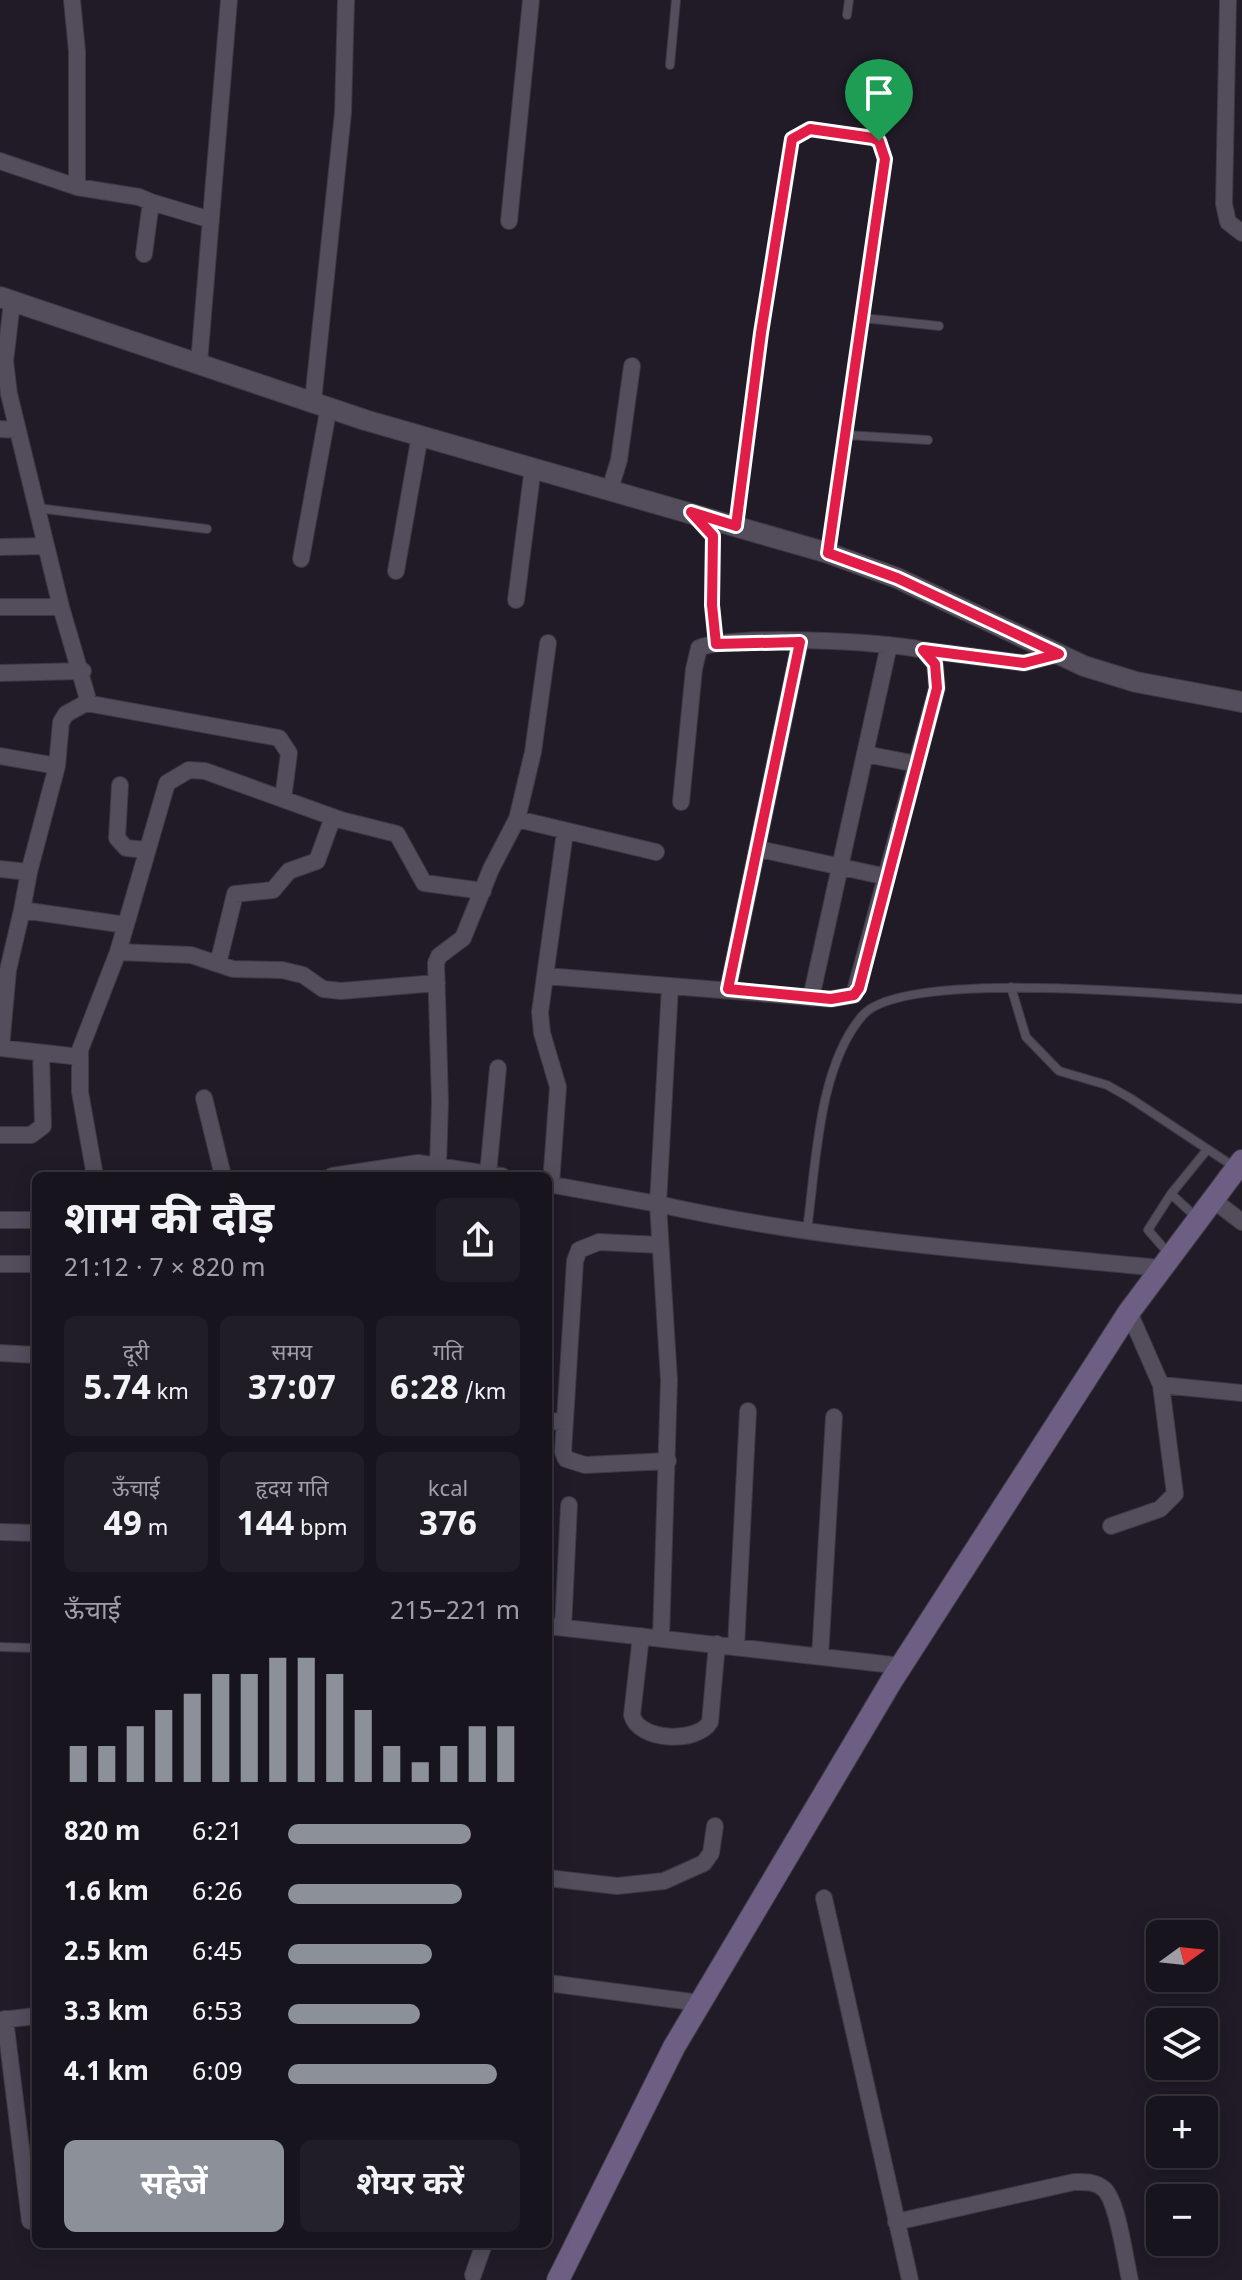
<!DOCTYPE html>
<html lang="hi">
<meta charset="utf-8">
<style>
:root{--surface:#18141d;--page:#211d26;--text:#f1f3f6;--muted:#9f9ea4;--line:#36333b;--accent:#8c9099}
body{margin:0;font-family:Georgia,"Noto Sans Devanagari",serif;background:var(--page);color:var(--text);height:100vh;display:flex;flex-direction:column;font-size:30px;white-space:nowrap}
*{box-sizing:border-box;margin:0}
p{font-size:26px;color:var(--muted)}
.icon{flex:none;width:44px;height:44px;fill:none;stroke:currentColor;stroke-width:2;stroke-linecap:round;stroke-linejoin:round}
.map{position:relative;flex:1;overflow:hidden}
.side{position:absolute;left:32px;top:1172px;width:520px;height:1076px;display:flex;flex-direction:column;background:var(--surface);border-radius:12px;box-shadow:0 4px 20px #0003,0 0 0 2px var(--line)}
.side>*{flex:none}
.needle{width:52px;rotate:75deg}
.controls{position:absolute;left:1146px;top:1920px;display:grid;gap:16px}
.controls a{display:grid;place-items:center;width:72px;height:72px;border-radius:12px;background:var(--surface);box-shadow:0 4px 20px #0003,0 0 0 2px var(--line);font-size:40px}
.pin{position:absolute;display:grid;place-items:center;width:68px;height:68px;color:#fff;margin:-82px -34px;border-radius:50% 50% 50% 0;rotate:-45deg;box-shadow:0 0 8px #0007}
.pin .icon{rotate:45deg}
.round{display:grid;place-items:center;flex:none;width:84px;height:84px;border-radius:12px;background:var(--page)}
.summary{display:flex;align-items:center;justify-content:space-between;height:136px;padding:0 32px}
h1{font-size:44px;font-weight:700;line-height:60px}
.figures{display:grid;grid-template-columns:repeat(3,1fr);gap:12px;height:136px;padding:8px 32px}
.figures div{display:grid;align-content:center;border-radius:12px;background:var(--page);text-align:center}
.figures b{font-size:34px;font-weight:700}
.figures small{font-size:22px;font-weight:400}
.figures p{font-size:22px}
.chart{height:224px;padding:16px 32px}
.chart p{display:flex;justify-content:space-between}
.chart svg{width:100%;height:144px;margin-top:8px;stroke:var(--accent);stroke-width:6}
.primary-button{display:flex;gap:16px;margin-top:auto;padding:16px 32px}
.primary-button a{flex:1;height:92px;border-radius:12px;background:var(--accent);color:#fff;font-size:32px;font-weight:700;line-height:92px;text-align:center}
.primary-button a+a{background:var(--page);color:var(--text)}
ul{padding:0 32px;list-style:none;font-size:26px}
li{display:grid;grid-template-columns:128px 96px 1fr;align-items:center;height:60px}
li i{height:20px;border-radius:10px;background:var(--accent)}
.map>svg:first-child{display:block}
</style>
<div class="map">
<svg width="1242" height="2280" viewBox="0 0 1242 2280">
<rect width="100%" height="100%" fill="#201b27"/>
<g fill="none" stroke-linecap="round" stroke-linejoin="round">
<g stroke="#3c3942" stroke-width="10">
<path id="service" d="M847 15 849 0
M670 65 676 0
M863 318 939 326
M846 435 928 440
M37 508 207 529
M700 522 713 536 712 605 716 644
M737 525 761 333 792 139 810 129 873 138 879 141 885 159 828 552
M1011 987 1026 1037 1059 1071 1107 1085 1130 1098 1236 1168
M1171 1194 1197 1218
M807 1230C816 1165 818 1066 863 1015 904 968 1175 995 1242 999
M1169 1254 1148 1230 1171 1194 1206 1151
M0 1647 36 1648"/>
</g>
<g stroke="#3c3942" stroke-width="18">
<path id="minor" d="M72 0 77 51V187
M1228 0 1224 204 1228 222 1242 233
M0 161 77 187 139 197 151 202
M509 221 531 0
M144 254 151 202 211 220
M199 363 229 0
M313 401 343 113 346 0
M0 429 17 430
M610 489 619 460 632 366
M0 547 46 546
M301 559 329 406
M396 571 420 435
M516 600 533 467
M0 607H61
M923 650 1024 663 1059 654
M0 673 83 671
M86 703 279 738 289 753 283 799
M865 754 917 764
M0 756 57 766
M120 785 117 838 126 848 147 850
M517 819 656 852
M759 849 887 877
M0 869 29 872 57 766 61 722 66 714 86 703 87 696 61 607 9 394 5 361 12 303
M22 910 29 872
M218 964 235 894 273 890 289 871 317 861 333 817
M546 976 831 999 854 995 937 688 935 664 923 650C886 641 731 634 699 648L694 669 681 802
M437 983 341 991 323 989 303 975 282 970 233 969 191 955 118 952 167 783 189 770 205 771 341 820 397 834 424 883 483 891
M728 989 800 642
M811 998 889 645
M0 1048 80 1057
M1 1048 8 970 22 910 126 925
M498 1068 488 1174 502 1176
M204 1098 223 1176
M0 1135H31L43 1126 41 1053
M438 1166 440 1102 436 963 439 956 463 938 491 869 517 819 533 752 548 643
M95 1176 80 1092V1050L118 952
M332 1176 418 1163 488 1174
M548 1184 658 1204 670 986
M551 1184 558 1087 542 1033 540 1012 565 832
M1212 1199 1242 1222
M0 1220H36
M660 1245 599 1242 579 1250 575 1261 563 1452 566 1459 585 1465 668 1461
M0 1264H36
M0 1353 36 1355
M1161 1385 1242 1393
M548 1421 565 1422
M1111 1526 1160 1509 1175 1494 1161 1385 1129 1312
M0 1532 36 1533
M548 1626 902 1666
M563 1628 569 1505
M641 1636 632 1715C638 1741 697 1744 710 1722L717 1644
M661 1638 669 1380 658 1204C822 1241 992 1251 1159 1268
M736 1647 748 1411
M820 1657 834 1417
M548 1878 617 1886 664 1881 704 1863 711 1853 715 1826
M824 1898 910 2280
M548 1983 700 2003
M5 2019 30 2221
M0 2020 36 2016
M896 2222 1074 2182C1084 2182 1095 2181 1104 2189 1118 2202 1125 2259 1130 2280
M473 2275 484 2244"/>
</g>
<g stroke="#3c3942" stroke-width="22">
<path id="tertiary" d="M0 297 365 420 828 553 897 578 1084 666 1136 682 1242 702"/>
</g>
<g stroke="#3c3942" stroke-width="24">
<path id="secondary" d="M558 2280 674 2047 892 1680 1129 1312 1242 1161"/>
</g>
<use href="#service" stroke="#534d5c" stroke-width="8"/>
<use href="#minor" stroke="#534d5c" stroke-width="16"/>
<use href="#tertiary" stroke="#534d5c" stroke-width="20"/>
<use href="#secondary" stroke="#6d5e83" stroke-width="22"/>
</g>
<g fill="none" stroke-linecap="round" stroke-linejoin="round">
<g stroke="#fff" stroke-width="16">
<path id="route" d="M810 129 873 138 879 141 885 159 828 553 897 578 1059 654 1024 663 923 650 935 664 937 688 859 988 854 995 831 999 728 989 800 642 716 644 712 605 713 536 691 512 736 526 761 333 792 139Z"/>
</g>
<use href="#route" stroke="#e11d48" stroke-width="10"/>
</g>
</svg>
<div class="controls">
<a><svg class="needle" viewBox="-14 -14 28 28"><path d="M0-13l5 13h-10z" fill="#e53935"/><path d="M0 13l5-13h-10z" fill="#9f9ea4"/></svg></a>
<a><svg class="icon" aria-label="layers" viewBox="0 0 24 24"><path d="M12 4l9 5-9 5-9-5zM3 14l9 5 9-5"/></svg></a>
<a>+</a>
<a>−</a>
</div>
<div class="pin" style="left:879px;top:141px;background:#1e9e55"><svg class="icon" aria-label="arrive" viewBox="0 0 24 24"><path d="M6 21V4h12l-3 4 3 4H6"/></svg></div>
<section class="side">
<div class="summary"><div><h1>शाम की दौड़</h1><p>21:12 · 7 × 820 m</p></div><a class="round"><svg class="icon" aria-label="share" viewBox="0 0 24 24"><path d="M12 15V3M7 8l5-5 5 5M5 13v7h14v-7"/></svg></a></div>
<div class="figures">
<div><p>दूरी</p><b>5.74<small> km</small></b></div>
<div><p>समय</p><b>37:07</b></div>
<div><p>गति</p><b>6:28<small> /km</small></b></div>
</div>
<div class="figures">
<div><p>ऊँचाई</p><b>49<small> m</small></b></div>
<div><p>हृदय गति</p><b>144<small> bpm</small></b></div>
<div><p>kcal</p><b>376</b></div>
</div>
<div class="chart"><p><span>ऊँचाई</span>215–221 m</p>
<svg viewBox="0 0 160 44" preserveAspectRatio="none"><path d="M5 44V33M15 44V33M25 44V27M35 44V22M45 44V17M55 44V11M65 44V11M75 44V6M85 44V6M95 44V11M105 44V22M115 44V33M125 44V38M135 44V33M145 44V27M155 44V27"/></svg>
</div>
<ul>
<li><b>820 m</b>6:21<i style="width:79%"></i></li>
<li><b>1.6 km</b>6:26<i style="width:75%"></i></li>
<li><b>2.5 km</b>6:45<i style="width:62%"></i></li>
<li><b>3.3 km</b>6:53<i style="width:57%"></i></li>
<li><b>4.1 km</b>6:09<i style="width:90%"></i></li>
</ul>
<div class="primary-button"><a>सहेजें</a><a>शेयर करें</a></div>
</section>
</div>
